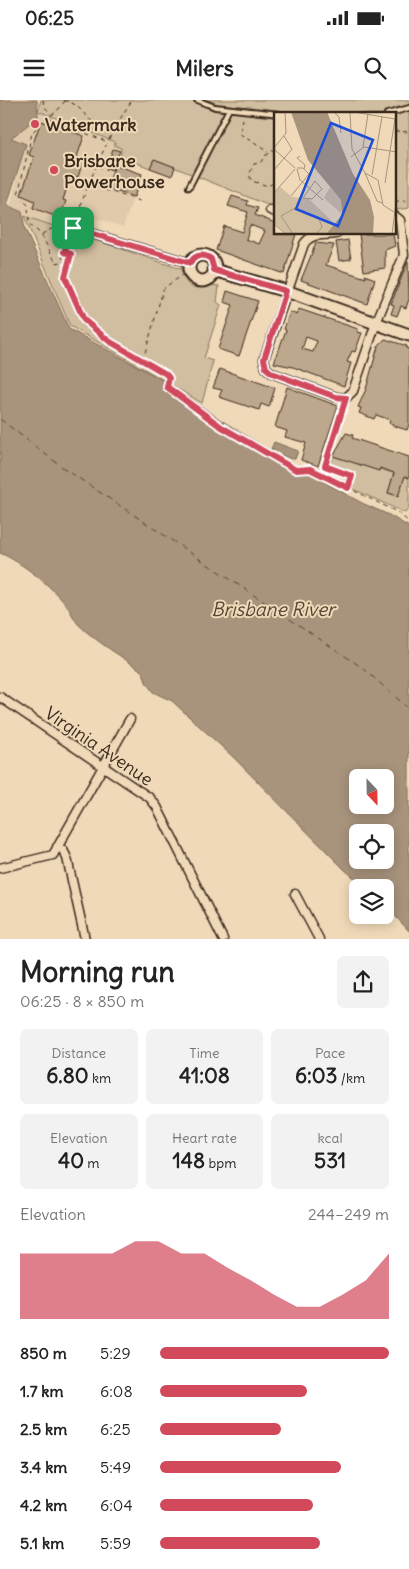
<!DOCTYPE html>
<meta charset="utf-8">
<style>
:root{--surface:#fff;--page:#f2f2f2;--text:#222;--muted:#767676;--accent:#d1495b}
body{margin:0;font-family:Delius,sans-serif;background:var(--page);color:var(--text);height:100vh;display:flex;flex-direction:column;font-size:19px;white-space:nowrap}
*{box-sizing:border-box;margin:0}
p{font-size:16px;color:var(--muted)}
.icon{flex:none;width:28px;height:28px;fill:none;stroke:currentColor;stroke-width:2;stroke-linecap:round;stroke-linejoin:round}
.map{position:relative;height:839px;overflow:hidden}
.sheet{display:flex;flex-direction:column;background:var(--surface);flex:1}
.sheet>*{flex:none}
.needle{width:32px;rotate:158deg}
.tools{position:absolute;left:349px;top:669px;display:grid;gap:10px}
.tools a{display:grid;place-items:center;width:45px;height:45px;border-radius:8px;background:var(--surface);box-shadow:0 2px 12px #0003;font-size:25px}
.pin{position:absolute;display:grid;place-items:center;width:42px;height:42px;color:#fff;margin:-21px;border-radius:10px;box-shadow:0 2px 8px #0006}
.round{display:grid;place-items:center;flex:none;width:52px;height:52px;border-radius:8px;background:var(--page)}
.headline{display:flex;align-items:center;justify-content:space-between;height:85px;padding:0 20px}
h1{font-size:28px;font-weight:700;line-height:38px}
.metrics{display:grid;grid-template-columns:repeat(3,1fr);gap:8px;height:85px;padding:5px 20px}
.metrics div{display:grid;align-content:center;border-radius:8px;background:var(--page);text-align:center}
.metrics b{font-size:21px;font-weight:700}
.metrics small{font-size:14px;font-weight:400}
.metrics p{font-size:14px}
.chart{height:140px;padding:10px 20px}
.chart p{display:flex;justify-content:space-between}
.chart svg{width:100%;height:90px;margin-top:5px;fill:var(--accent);opacity:.7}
ul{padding:0 20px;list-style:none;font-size:16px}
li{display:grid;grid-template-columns:80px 60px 1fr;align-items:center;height:38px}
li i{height:12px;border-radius:6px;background:var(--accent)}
.status{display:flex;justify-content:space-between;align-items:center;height:35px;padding:0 25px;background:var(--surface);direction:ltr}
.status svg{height:14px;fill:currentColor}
header{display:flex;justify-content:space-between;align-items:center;height:65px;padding:0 20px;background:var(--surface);font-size:22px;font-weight:700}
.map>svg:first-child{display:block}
</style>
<div class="status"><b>06:25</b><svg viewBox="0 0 49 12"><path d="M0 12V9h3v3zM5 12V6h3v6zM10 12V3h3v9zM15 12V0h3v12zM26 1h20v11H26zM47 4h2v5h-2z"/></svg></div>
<header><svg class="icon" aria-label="menu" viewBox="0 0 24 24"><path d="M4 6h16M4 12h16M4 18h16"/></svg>Milers<svg class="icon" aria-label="search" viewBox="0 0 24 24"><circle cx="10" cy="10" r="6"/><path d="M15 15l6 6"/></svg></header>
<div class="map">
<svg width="409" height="839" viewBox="0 0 409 839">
<rect width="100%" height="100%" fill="#efd9b8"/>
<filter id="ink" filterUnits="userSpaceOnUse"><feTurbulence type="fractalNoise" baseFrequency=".02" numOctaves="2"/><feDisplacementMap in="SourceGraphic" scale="10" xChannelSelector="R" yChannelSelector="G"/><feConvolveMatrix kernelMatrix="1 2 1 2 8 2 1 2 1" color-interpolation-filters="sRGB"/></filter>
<g filter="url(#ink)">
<path fill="#e0caab" d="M38 11 115 42 121 48 114 65 142 74 123 127 83 114 76 135 24 116 22 112 10 108 25 44 11 38 38 17Z"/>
<path fill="#d1bd9f" stroke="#86745e" d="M41 0H409V108L395 110V14H275V108L154 59 150 68 121 57V48L114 45 115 42 38 11Z
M24 116 181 169C189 200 203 182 219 186L217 202 221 205 204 258 213 261 202 303 70 226Z
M333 356 394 373 388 393 398 396 405 376 409 378V408L405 413 351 388 355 375 330 366Z"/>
<path fill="#a8937c" stroke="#7c6956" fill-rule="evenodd" d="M0 0H37L38 17 11 38 26 44 7 105 22 112 25 129 69 229 166 282 221 320 285 360 362 403 389 415 409 427V831L385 805V788L365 787 344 769 233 657 172 601 153 592 146 582 143 572C122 556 97 543 78 524 73 518 71 511 66 505 52 486 21 462 0 453ZM358 678H385V705H358ZM358 732H385V760H358Z
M274 342 298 351 295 359C286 360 280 351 271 349Z"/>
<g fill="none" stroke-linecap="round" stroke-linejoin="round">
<path stroke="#564436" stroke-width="1" stroke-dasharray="6 5" stroke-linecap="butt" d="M0 319 62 367 363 568 409 609"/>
</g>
<path fill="#bda88d" stroke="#3b2a1e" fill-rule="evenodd" d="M41 21 84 36 77 57 82 59 80 71 78 77 71 75 63 100 66 101 60 118 33 108 35 101 21 95 34 57 29 55Z
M113 49 120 51 112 70 106 68Z
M154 59 175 67 172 76 150 68Z
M115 65 142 74 134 97 102 87 104 80 109 81Z
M232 96 248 101 247 105 258 108 255 115 275 123V134H296L284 174 216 150 224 126 242 132 248 112 228 106ZM250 125 265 131 259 144 246 139Z
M359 134H393L395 146 385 150V168L364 171Z
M348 140 351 159 339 161 336 142Z
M316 143 334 145 326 165 366 178 365 175 375 179 367 204 301 180Z
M408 161 409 199 406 208 401 206 397 216 391 214 394 205 391 204Z
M227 191 258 201 239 256 218 249 233 205 224 202Z
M299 209 358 229 357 232 362 233 355 252 352 251 347 262 351 263 344 286 293 267 274 263 286 230 284 229 290 212 297 215ZM306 237 317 241 313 252 302 249Z
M385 239 407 246 406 248 409 249V324L407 330 394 326 389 323 390 320 382 317 376 315 374 319 359 313 361 308 358 307 366 289 378 246Z
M220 269 275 288 269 307 261 304 259 310 219 297 222 290 213 288Z
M287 287 338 306 318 366 301 360 306 343 285 337 287 331 275 327Z
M346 333 353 335 352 338 409 357V378L405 376 398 396 388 393 394 373 380 368 379 371 333 356Z"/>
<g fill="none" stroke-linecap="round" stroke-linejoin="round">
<g stroke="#3b2a1e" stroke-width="8">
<path id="lane" d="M197 0 215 7 279 14
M387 14 409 8
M189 87 229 9"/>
</g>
<g stroke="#3b2a1e" stroke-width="11">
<path id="street" d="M270 110 275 112
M73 128 190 163
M336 134C323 136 312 132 304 144L264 259 266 268 272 273 336 297 346 298 353 291 376 223 404 155 400 120 395 116
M0 597 150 698 157 707 223 839
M57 747 63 750 67 758 85 839
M0 768 53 755 130 619
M295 794 319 839"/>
</g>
<g stroke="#3b2a1e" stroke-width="15">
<path id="secondary" d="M189 168a13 13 0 1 1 26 0a13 13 0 1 1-26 0Z
M214 170 286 191 409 235"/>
</g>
<path stroke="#3b2a1e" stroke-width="1" stroke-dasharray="4 4" stroke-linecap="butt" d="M43 0 44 6 52 15
M64 0 76 5 97 27H107L114 31
M65 1 57 11 41 23 32 33 18 95 28 105 29 124 41 134 56 163 61 162 70 134
M49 19 108 42
M243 19 240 34 268 52
M395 31 409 32
M275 49 266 55 260 63 254 64 249 75 252 81 268 86 275 82
M98 66 106 70 110 61
M90 85 140 101
M395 101H409
M75 121C89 80 108 36 132 0
M42 134 57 126H66
M64 152 71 154 65 177 84 220 109 241 166 274 169 278 167 287 219 326 297 370 310 369 397 412 409 422
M143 260 163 190 165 187 183 175
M344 305 325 367 352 375 348 388
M322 375 325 367"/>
<use href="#lane" stroke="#efd9b8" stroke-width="4"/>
<use href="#street" stroke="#efd9b8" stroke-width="8"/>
<use href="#secondary" stroke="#efd9b8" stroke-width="11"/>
</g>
</g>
<g fill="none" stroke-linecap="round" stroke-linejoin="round" filter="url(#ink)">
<g stroke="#fff" stroke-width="10">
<path id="route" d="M73 128 190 163C195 155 203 153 211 159L214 170 286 191 264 259 266 268 272 273 336 297 346 298 325 366 352 376 348 388 310 369 296 370 220 326 167 287 169 278 166 274 109 241 84 220 65 177 71 154 64 152Z"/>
</g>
<use href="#route" stroke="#d1495b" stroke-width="6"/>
</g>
<g fill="#d1495b" stroke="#efd9b8" stroke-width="2">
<circle cx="35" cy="24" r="5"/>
<circle cx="54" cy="70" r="5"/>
</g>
<g text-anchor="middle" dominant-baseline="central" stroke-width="4" stroke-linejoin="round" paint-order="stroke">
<g font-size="18" font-weight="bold" fill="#3b2a1e" stroke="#efd9b8" text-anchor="start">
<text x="45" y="24">Watermark</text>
<text x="64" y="60">Brisbane<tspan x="64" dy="21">Powerhouse</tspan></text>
</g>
<g font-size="18" fill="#3b2a1e" stroke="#efd9b8">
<text transform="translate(99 646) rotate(34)">Virginia Avenue</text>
</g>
<g font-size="19" font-style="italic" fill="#564436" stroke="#efd9b8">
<text x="273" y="509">Brisbane River</text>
</g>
</g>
<g transform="translate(274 12)">
<rect width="122" height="122" fill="#efd9b8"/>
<path d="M6 75 18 85 35 87 61 112 51 122H13L0 111V82ZM56 75 67 88V101L50 86Z" fill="#d1bd9f"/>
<path d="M17 0H53L79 62 96 88 100 105 99 122H52L68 103 67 88 34 48Z" fill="#a8937c"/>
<path fill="none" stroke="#a8937c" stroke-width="2.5" d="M46 0 40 14 43 25 80 85 82 107 77 122"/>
<path fill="none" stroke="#a7937a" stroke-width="1" d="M60 0 65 5 67 21M76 0 78 37 91 61 104 68 109 93 120 100M80 0 121 7M89 35 94 2M0 36 12 21 11 0M0 37 21 56M26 44 23 46 31 53 30 57M77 45 90 35 123 40M23 57 26 68 49 88M0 58 18 37 10 24M91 61 103 89 108 91M98 63 108 5M41 69 48 77 38 87 29 86ZM111 71 121 7M0 81 21 57M17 84 35 62 29 56H23M0 112 12 122M19 122 7 104 21 96 45 107 48 115 42 122M118 122 123 83"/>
<path fill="#1d4ed8" fill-opacity="0.15" stroke="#1d4ed8" stroke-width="2.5" d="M57 11 99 28 64 114 22 97Z"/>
<rect width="122" height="122" fill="none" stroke="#3b2a1e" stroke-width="2.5"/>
</g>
</svg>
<div class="tools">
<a><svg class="needle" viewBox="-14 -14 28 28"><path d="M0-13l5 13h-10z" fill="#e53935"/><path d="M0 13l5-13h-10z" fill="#767676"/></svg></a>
<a><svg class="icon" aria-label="locate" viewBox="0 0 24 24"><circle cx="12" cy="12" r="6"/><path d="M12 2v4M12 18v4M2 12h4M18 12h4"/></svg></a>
<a><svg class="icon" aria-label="layers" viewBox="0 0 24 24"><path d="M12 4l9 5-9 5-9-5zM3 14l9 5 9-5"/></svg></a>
</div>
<div class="pin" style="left:73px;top:128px;background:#1e9e55"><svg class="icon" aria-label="arrive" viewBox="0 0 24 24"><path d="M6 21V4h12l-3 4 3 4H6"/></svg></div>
</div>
<section class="sheet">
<div class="headline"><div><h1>Morning run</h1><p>06:25 · 8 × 850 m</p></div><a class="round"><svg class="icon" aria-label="share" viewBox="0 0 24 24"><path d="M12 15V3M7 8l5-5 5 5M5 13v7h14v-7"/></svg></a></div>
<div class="metrics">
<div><p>Distance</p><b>6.80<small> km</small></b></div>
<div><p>Time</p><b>41:08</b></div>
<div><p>Pace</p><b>6:03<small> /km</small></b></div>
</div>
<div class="metrics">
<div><p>Elevation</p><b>40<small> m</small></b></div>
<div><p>Heart rate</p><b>148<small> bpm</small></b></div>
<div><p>kcal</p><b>531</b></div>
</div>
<div class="chart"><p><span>Elevation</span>244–249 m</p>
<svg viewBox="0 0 160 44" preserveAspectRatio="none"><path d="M0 44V12L10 12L20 12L30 12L40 12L50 6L60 6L70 12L80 12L90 19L100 25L110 32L120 38L130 38L140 32L150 25L160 12V44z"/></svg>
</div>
<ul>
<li><b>850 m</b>5:29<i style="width:100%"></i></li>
<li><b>1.7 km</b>6:08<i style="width:64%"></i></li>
<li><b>2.5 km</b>6:25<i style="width:53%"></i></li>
<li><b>3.4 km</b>5:49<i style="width:79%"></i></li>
<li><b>4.2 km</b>6:04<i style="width:67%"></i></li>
<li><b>5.1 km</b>5:59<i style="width:70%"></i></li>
</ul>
</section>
